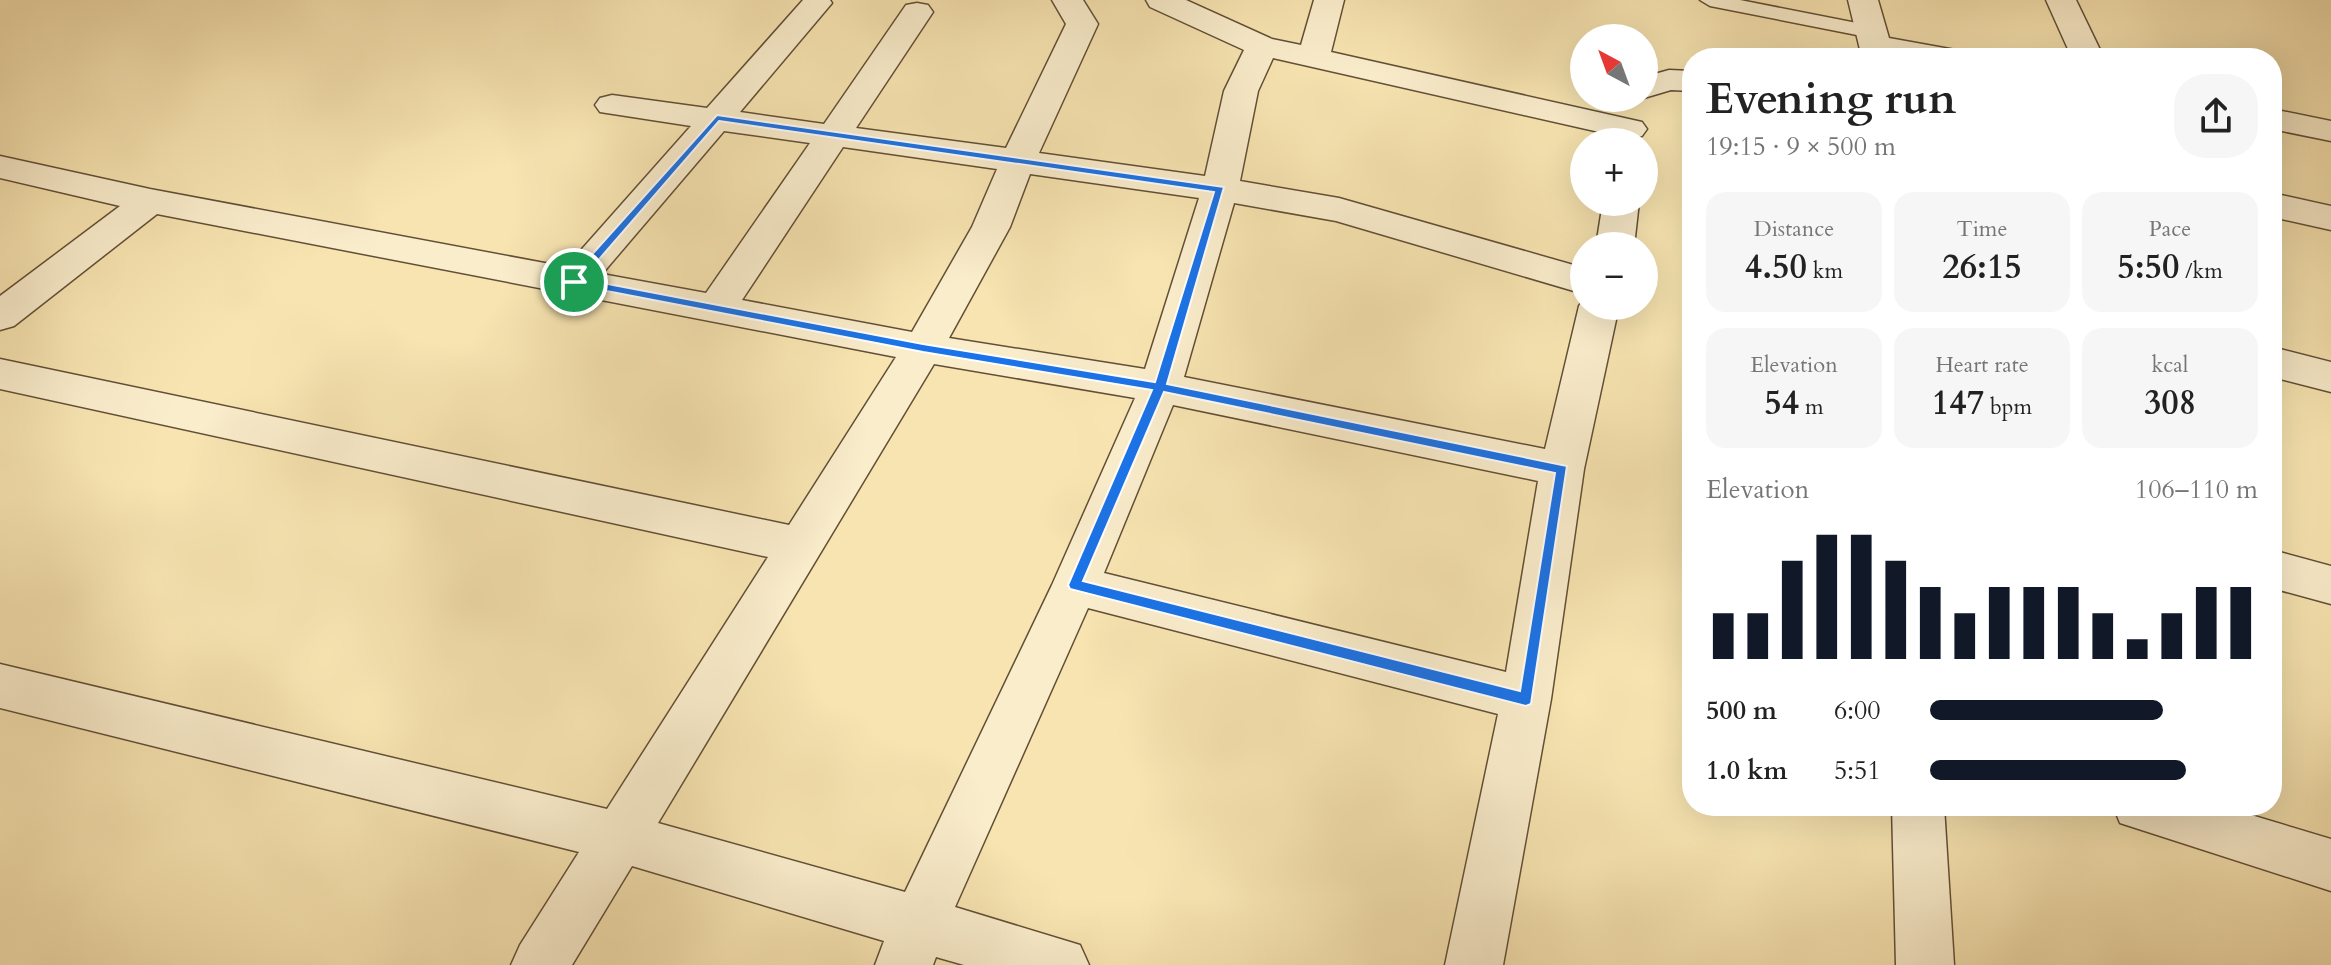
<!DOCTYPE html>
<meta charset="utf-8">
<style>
:root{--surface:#fff;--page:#f6f6f6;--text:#222;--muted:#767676;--accent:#111827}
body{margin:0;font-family:Cardo,serif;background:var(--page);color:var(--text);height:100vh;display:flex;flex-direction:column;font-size:30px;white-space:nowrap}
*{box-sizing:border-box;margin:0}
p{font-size:26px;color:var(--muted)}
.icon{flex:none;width:44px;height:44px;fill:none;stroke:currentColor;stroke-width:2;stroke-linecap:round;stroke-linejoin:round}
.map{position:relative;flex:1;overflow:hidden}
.sheet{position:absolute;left:1682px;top:48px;width:600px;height:768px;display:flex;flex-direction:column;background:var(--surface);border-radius:32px;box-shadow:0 8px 32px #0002}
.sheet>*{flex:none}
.needle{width:52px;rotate:319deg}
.tools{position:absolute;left:1570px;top:24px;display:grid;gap:16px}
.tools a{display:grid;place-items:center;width:88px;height:88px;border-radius:50%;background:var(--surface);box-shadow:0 8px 32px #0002;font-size:40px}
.pin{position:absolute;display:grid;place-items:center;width:68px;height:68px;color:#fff;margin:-34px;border:4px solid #fff;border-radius:50%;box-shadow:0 2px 8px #0007}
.round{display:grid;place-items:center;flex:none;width:84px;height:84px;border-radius:32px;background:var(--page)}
.summary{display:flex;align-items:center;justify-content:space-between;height:136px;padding:0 24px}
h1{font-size:44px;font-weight:700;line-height:60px}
.metrics{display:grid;grid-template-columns:repeat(3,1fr);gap:12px;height:136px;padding:8px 24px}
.metrics div{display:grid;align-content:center;border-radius:20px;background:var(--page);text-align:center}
.metrics b{font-size:34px;font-weight:700}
.metrics small{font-size:22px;font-weight:400}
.metrics p{font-size:22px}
.chart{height:224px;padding:16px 24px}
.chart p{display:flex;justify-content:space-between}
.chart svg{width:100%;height:144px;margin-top:8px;stroke:var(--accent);stroke-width:6}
ul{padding:0 24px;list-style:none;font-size:26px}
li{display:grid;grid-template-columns:128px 96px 1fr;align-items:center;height:60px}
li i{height:20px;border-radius:10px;background:var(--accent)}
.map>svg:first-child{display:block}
</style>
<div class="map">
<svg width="2331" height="965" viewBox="0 0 2331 965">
<rect width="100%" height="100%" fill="#f7e4b1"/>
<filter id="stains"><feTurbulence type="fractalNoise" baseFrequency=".0025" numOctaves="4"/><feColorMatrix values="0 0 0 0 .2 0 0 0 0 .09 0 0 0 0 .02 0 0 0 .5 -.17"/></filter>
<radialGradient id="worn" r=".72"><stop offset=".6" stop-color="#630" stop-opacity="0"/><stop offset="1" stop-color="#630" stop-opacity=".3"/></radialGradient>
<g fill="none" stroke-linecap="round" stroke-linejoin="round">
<g stroke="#624f36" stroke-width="3">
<path id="service" d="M1700 0H1740L1872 26 1882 32 1872 38 1710 6Z"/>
</g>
<g stroke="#624f36" stroke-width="3">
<path id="minor" d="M803 0H830L832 3 740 112 824 124 906 5 917 3 928 5 933 12 856 128 1006 148 1066 24 1052 0H1083L1098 24 1039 153 1205 176 1224 91 1244 50 1150 7 1146 0H1186L1272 39 1301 45 1314 0H1344L1331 52 1642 122 1647 129 1642 136 1630 139 1273 58 1258 91 1240 181 1339 198 1584 268V294L1336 221 1234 203 1184 377 1545 449 1579 306 1584 298V306H1619L1584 469 1551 699 1503 965H1445L1498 714 1088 608 955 907 1080 945 1089 965H964L936 957 933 965H875L884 941 632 866 572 965H511L520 945 579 852 0 708V664L607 809 768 557 0 389V359L789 525 896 357 157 214 14 326 0 330V296L120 206 0 178V156L150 189 566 267 691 126 600 112 595 105 600 98 612 95 707 108ZM724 131 810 143 706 293 602 274ZM843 147 997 169 972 227 912 332 742 300ZM1030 174 1199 198 1145 369 949 338 1010 227ZM934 364 1135 398 1052 585 905 892 658 823ZM1173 405 1538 481 1506 672 1104 573Z
M1848 0H1878L1889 38 1961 51 1966 58H1862Z
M2046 0H2076L2104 58H2072Z
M1669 70 1692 71V91L1671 90 1644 98V77Z
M2272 109 2331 121V141L2272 129Z
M2272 193 2331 206V230L2272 217Z
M1603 202H1639L1634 246H1596Z
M2272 347 2331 362V392L2272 377Z
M2272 550 2331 566V604L2272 588Z
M1892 806H1944L1954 965H1896Z
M2113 806H2221L2331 839V891L2120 823Z"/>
</g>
<use href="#service" fill="#faedcc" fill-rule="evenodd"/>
<use href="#minor" fill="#faedcc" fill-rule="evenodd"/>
</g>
<path fill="#1a73e8" stroke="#fff" stroke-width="2" fill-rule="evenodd" d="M717 115 1224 187 1167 384 1567 466 1531 704 1526 706 1070 589 1068 585 1152 390 923 352 570 284V279ZM719 121 1214 192 1155 382 923 344 582 279ZM1164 392 1555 473 1520 691 1083 581Z"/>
<rect width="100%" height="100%" filter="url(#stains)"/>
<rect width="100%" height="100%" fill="url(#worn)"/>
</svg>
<div class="tools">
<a><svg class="needle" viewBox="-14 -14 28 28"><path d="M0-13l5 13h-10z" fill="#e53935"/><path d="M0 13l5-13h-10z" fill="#767676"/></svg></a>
<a>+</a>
<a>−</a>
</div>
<div class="pin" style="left:574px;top:282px;background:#1e9e55"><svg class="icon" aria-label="arrive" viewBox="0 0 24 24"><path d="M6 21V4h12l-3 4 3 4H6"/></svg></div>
<section class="sheet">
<div class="summary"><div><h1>Evening run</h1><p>19:15 · 9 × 500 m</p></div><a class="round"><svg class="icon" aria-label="share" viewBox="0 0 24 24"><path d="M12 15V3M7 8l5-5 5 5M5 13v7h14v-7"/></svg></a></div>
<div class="metrics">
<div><p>Distance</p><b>4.50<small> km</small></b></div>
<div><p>Time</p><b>26:15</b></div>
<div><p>Pace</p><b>5:50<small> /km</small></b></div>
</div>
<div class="metrics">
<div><p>Elevation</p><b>54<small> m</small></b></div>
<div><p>Heart rate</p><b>147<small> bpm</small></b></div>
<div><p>kcal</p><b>308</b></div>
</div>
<div class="chart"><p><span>Elevation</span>106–110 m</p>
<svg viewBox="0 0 160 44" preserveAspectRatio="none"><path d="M5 44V30M15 44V30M25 44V14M35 44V6M45 44V6M55 44V14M65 44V22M75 44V30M85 44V22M95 44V22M105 44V22M115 44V30M125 44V38M135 44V30M145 44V22M155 44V22"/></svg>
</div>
<ul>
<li><b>500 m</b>6:00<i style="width:71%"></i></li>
<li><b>1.0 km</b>5:51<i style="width:78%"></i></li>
</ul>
</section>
</div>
